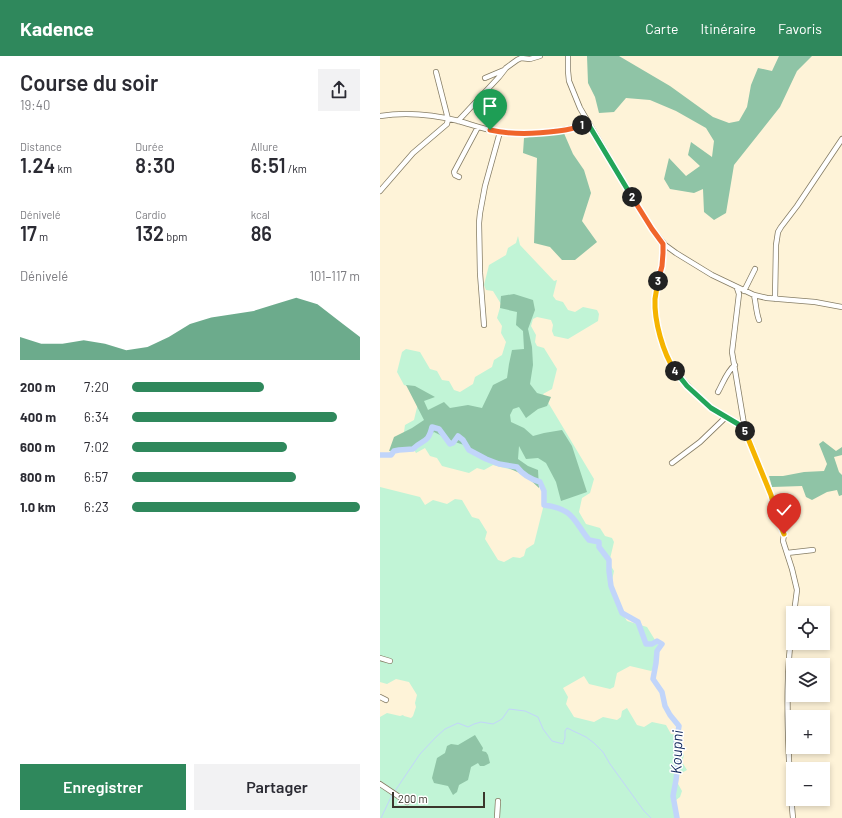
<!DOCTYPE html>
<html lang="fr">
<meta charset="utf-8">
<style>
:root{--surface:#fff;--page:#f2f2f3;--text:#2b2b33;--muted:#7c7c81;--accent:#2f885c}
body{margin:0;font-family:Barlow,sans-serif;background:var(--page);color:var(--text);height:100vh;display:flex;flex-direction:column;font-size:15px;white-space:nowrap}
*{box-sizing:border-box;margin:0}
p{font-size:13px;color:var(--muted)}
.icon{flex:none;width:22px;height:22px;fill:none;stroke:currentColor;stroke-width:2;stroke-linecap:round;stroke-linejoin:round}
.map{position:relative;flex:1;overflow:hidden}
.drawer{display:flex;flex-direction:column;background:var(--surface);width:380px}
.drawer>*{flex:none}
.tools{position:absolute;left:406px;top:550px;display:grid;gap:8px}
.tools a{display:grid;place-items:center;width:44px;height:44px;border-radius:0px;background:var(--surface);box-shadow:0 2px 6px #0003;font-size:20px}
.scale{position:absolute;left:12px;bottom:10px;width:93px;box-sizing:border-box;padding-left:4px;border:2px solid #3a362c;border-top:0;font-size:11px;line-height:14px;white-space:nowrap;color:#3a362c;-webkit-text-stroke:3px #fff;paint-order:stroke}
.pin{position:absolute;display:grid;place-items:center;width:34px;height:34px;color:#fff;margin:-41px -17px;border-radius:50% 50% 50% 0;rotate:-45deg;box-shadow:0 0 4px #0007}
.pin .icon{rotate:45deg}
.km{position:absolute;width:20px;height:20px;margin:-10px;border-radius:50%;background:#222;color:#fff;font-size:11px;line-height:20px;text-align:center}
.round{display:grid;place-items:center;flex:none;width:42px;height:42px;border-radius:0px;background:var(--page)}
.overview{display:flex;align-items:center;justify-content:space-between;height:68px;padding:0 20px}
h1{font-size:22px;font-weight:600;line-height:30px}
.figures{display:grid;grid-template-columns:repeat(3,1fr);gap:6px;height:68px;padding:4px 20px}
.figures div{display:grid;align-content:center}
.figures b{font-size:20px;font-weight:600}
.figures small{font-size:11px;font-weight:400}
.figures p{font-size:11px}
.chart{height:112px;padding:8px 20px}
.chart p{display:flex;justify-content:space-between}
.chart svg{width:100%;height:72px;margin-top:4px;fill:var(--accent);opacity:.7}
.cta{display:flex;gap:8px;margin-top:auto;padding:8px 20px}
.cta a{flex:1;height:46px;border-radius:0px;background:var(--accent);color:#fff;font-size:16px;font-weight:600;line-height:46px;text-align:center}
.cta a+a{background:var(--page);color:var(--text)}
ul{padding:0 20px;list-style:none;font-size:13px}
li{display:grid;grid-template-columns:64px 48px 1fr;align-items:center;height:30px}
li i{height:10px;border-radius:5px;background:var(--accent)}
header{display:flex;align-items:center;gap:24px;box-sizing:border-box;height:56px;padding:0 20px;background:var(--accent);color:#fff}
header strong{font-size:19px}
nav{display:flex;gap:22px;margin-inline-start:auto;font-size:14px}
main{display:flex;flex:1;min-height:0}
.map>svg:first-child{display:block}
</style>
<header>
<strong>Kadence</strong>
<nav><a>Carte</a><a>Itinéraire</a><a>Favoris</a></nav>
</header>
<main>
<section class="drawer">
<div class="overview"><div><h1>Course du soir</h1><p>19:40</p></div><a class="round"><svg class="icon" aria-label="share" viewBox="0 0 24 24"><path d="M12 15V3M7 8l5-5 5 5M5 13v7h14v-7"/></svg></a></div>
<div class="figures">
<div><p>Distance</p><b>1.24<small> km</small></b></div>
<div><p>Durée</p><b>8:30</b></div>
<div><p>Allure</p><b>6:51<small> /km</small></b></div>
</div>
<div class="figures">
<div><p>Dénivelé</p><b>17<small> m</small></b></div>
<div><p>Cardio</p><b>132<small> bpm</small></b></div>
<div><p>kcal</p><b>86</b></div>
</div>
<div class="chart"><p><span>Dénivelé</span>101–117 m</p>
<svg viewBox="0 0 160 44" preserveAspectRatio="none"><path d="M0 44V30L10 34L20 34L30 32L40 34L50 38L60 36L70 30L80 22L90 18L100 16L110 14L120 10L130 6L140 10L150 20L160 30V44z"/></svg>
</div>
<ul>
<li><b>200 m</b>7:20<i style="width:58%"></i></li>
<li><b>400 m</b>6:34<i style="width:90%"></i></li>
<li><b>600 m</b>7:02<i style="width:68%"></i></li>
<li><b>800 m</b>6:57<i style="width:72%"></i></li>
<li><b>1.0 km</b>6:23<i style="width:100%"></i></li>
</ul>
<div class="cta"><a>Enregistrer</a><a>Partager</a></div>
</section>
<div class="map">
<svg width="462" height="762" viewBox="0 0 462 762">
<rect width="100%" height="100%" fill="#fef3d8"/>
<path fill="#c1f4d6" d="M138 180 140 189 174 225 177 224 173 240 176 244 183 246 188 254 195 256 203 251 217 254 219 258 218 265 188 283 174 280 172 275 173 269 171 264 157 261 153 263 151 270 156 279 155 286 157 290 164 292 177 313 172 333 163 338 214 423 210 437 202 442 199 456 206 468 220 472 225 480 232 482 234 486 229 507 234 515 231 529 236 537 234 544 247 565 267 571 280 592 275 612 271 615 250 610 237 617 234 631 230 633 209 628 204 620 183 632 188 641 186 648 194 661 214 666 223 661 237 664 241 661 242 655 247 652 257 669 264 671 272 666 286 669 291 678 298 679 300 684 299 690 304 699 302 706 307 714 298 719 297 726 302 735 300 741 292 747 297 755 295 762H0V661L7 657 20 660 23 659 24 660 31 662 33 660 36 651 35 647 37 639 29 626 16 623 7 628 0 626V431L40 441 45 449 53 444 67 448 75 443 82 444 92 461 99 463 107 476 105 483 118 504 124 506 133 501 140 502 144 500 146 493 154 488 166 440 154 419 113 409 104 414 97 412 89 417 62 410 57 402 50 400 45 392 36 397 24 376 25 369 34 364 39 343 31 331 24 329 17 316 22 296 26 293 40 296 50 313 57 315 62 324 69 325 74 334 80 336 93 328 95 321 112 311 114 304 122 299 126 286 121 277 122 270 117 262 121 248 113 235 106 234 104 229 109 209 126 199 128 192 136 187Z"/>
<path fill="#8fc4a6" d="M207 0H239L290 30 333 61 349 67 359 65 367 51 371 29 378 12 392 15 399 0H432L417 15 400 51 354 109 346 157 334 164 324 156 323 133 314 137 290 133 284 123 289 102 306 120 320 110 308 99 311 86 332 101 334 85 326 72 296 55 270 44 246 42 234 56 219 57 215 41 208 27Z
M183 75 193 98 204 114 211 137 202 165 217 186 195 204H182L170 191 154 187 157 102 143 97 144 82Z
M134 238 153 244 155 254 148 273 152 291 153 309 150 328 157 337 171 341 167 350 158 353 146 362 139 351 133 353 130 359 131 366 144 372 153 380 164 377 182 374 192 390 207 436 181 445 176 426 166 407 158 402 146 403 139 390 138 403 148 410 158 414 159 432 146 420 98 398 84 389 72 385 54 376 31 393 9 395 14 381 32 372 44 364 26 329 35 330 55 341 44 345 48 354 64 346 70 352 88 349 102 352 113 329 127 322 129 308 132 294 144 293 143 275 136 269 137 256 120 252 121 240Z
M443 385 456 395 462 391V399L454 401 459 416 462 419V439L459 440 457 434 447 436 432 444 426 441 422 430 392 431 389 420H403L424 416 444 415 447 408 439 388Z
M95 679 103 692 102 695 106 696 108 699 110 707 104 710H100L98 707 91 711 88 724 79 729 77 736 73 739 68 730 54 727 52 722 57 702 65 697 67 690 71 688 78 689Z"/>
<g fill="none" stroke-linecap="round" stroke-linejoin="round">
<path stroke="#c1d5fa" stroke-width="1" d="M15 735 40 698 56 681 65 673 78 667 88 671 94 668 101 666 113 668 122 663 129 653 145 655 158 661 163 673 172 685 183 688 185 682V675L187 672 206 681 214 687 223 696 230 708 264 755 271 762
M1 762 12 739"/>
<path stroke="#c1d5fa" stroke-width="5.5" d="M0 399H11L14 395 19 394 33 393C43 383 48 388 52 371L59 373 70 388 73 387 78 380 83 384 89 394 106 403 119 408 137 411C143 419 150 423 160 426L164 435V449C194 453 193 464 209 484L219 486V491L229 504V515L231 530 242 557 258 566 266 588H272L277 585 282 588 277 595 276 607 273 623 282 636 285 650 290 659 299 670 296 687 298 708 296 724 293 740 297 762"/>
<g stroke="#867d65" stroke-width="6">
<path id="minor" d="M188 0V15L189 25 200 52 245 129 272 173 285 189 296 197 332 219 374 239 387 242 435 246 462 251
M105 22 124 14
M0 60C25 56 55 59 79 65 93 69 106 74 120 76 138 79 157 78 175 75 189 73 195 73 207 66
M78 65 119 21 126 12 137 4 141 2 150 3 160 0
M79 121 75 119 74 116 98 71
M0 135 33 97 67 68 68 63 56 16
M280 184C289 197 276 228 275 244 275 257 278 273 282 286 288 308 301 323 317 339 322 343 327 349 333 353 344 361 359 365 367 378L391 439 397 461 404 478 403 485 412 513 417 534 414 557
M357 232 359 238 352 296 365 374
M364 235 375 213
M374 239C376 247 376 256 379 264
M395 243 396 189 398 176 401 171 417 150 462 83
M104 269 100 217 99 167 100 157 105 130 120 76
M338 336C343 327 347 315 355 309
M292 407 320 386 346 361
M407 497 433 494
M413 566C406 612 407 658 409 704 410 723 411 743 413 762
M0 602 10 605
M0 641 6 644
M0 728 27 746
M117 762 118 745"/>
</g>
<use href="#minor" stroke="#fff" stroke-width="4.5"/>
</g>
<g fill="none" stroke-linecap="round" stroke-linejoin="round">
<g stroke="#fff" stroke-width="8">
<path id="split-1" d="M110 74C132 79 155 78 178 75 187 74 194 73 202 69"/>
</g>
<g stroke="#fff" stroke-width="8">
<path id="split-2" d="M202 69 207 66 252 141"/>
</g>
<g stroke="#fff" stroke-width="8">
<path id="split-3" d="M252 141 272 173 283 188V197L282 210 278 225"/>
</g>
<g stroke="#fff" stroke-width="8">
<path id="split-4" d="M278 225C277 231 276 237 275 243 274 265 283 297 295 315"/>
</g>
<g stroke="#fff" stroke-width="8">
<path id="split-5" d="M295 315 307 330 331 352 358 368 365 375"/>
</g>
<g stroke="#fff" stroke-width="8">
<path id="split-6" d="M365 375 391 439 397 461 404 478"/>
</g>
<use href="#split-1" stroke="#f0652b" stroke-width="5"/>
<use href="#split-2" stroke="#22a559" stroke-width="5"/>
<use href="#split-3" stroke="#f0652b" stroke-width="5"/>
<use href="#split-4" stroke="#f5b400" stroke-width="5"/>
<use href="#split-5" stroke="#22a559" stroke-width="5"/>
<use href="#split-6" stroke="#f5b400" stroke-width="5"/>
</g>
<g text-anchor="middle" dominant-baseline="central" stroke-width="3" stroke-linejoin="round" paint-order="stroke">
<g font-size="15" font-style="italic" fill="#0f265b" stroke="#fff">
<text transform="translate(296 696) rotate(-88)">Koupni</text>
</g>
</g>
</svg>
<div class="tools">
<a><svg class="icon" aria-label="locate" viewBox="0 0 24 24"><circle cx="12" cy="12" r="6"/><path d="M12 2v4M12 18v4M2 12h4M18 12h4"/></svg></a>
<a><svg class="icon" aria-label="layers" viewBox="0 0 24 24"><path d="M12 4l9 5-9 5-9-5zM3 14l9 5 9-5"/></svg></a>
<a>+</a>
<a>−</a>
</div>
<div class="scale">200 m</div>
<div class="pin" style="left:110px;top:74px;background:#1e9e55"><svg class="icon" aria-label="arrive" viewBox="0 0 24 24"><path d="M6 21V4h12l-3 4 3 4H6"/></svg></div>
<div class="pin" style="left:404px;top:478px;background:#d93025"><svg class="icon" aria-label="check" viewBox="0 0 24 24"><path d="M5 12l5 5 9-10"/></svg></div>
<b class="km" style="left:202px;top:69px">1</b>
<b class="km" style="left:252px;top:141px">2</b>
<b class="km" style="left:278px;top:225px">3</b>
<b class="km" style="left:295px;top:315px">4</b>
<b class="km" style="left:365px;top:375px">5</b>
</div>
</main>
